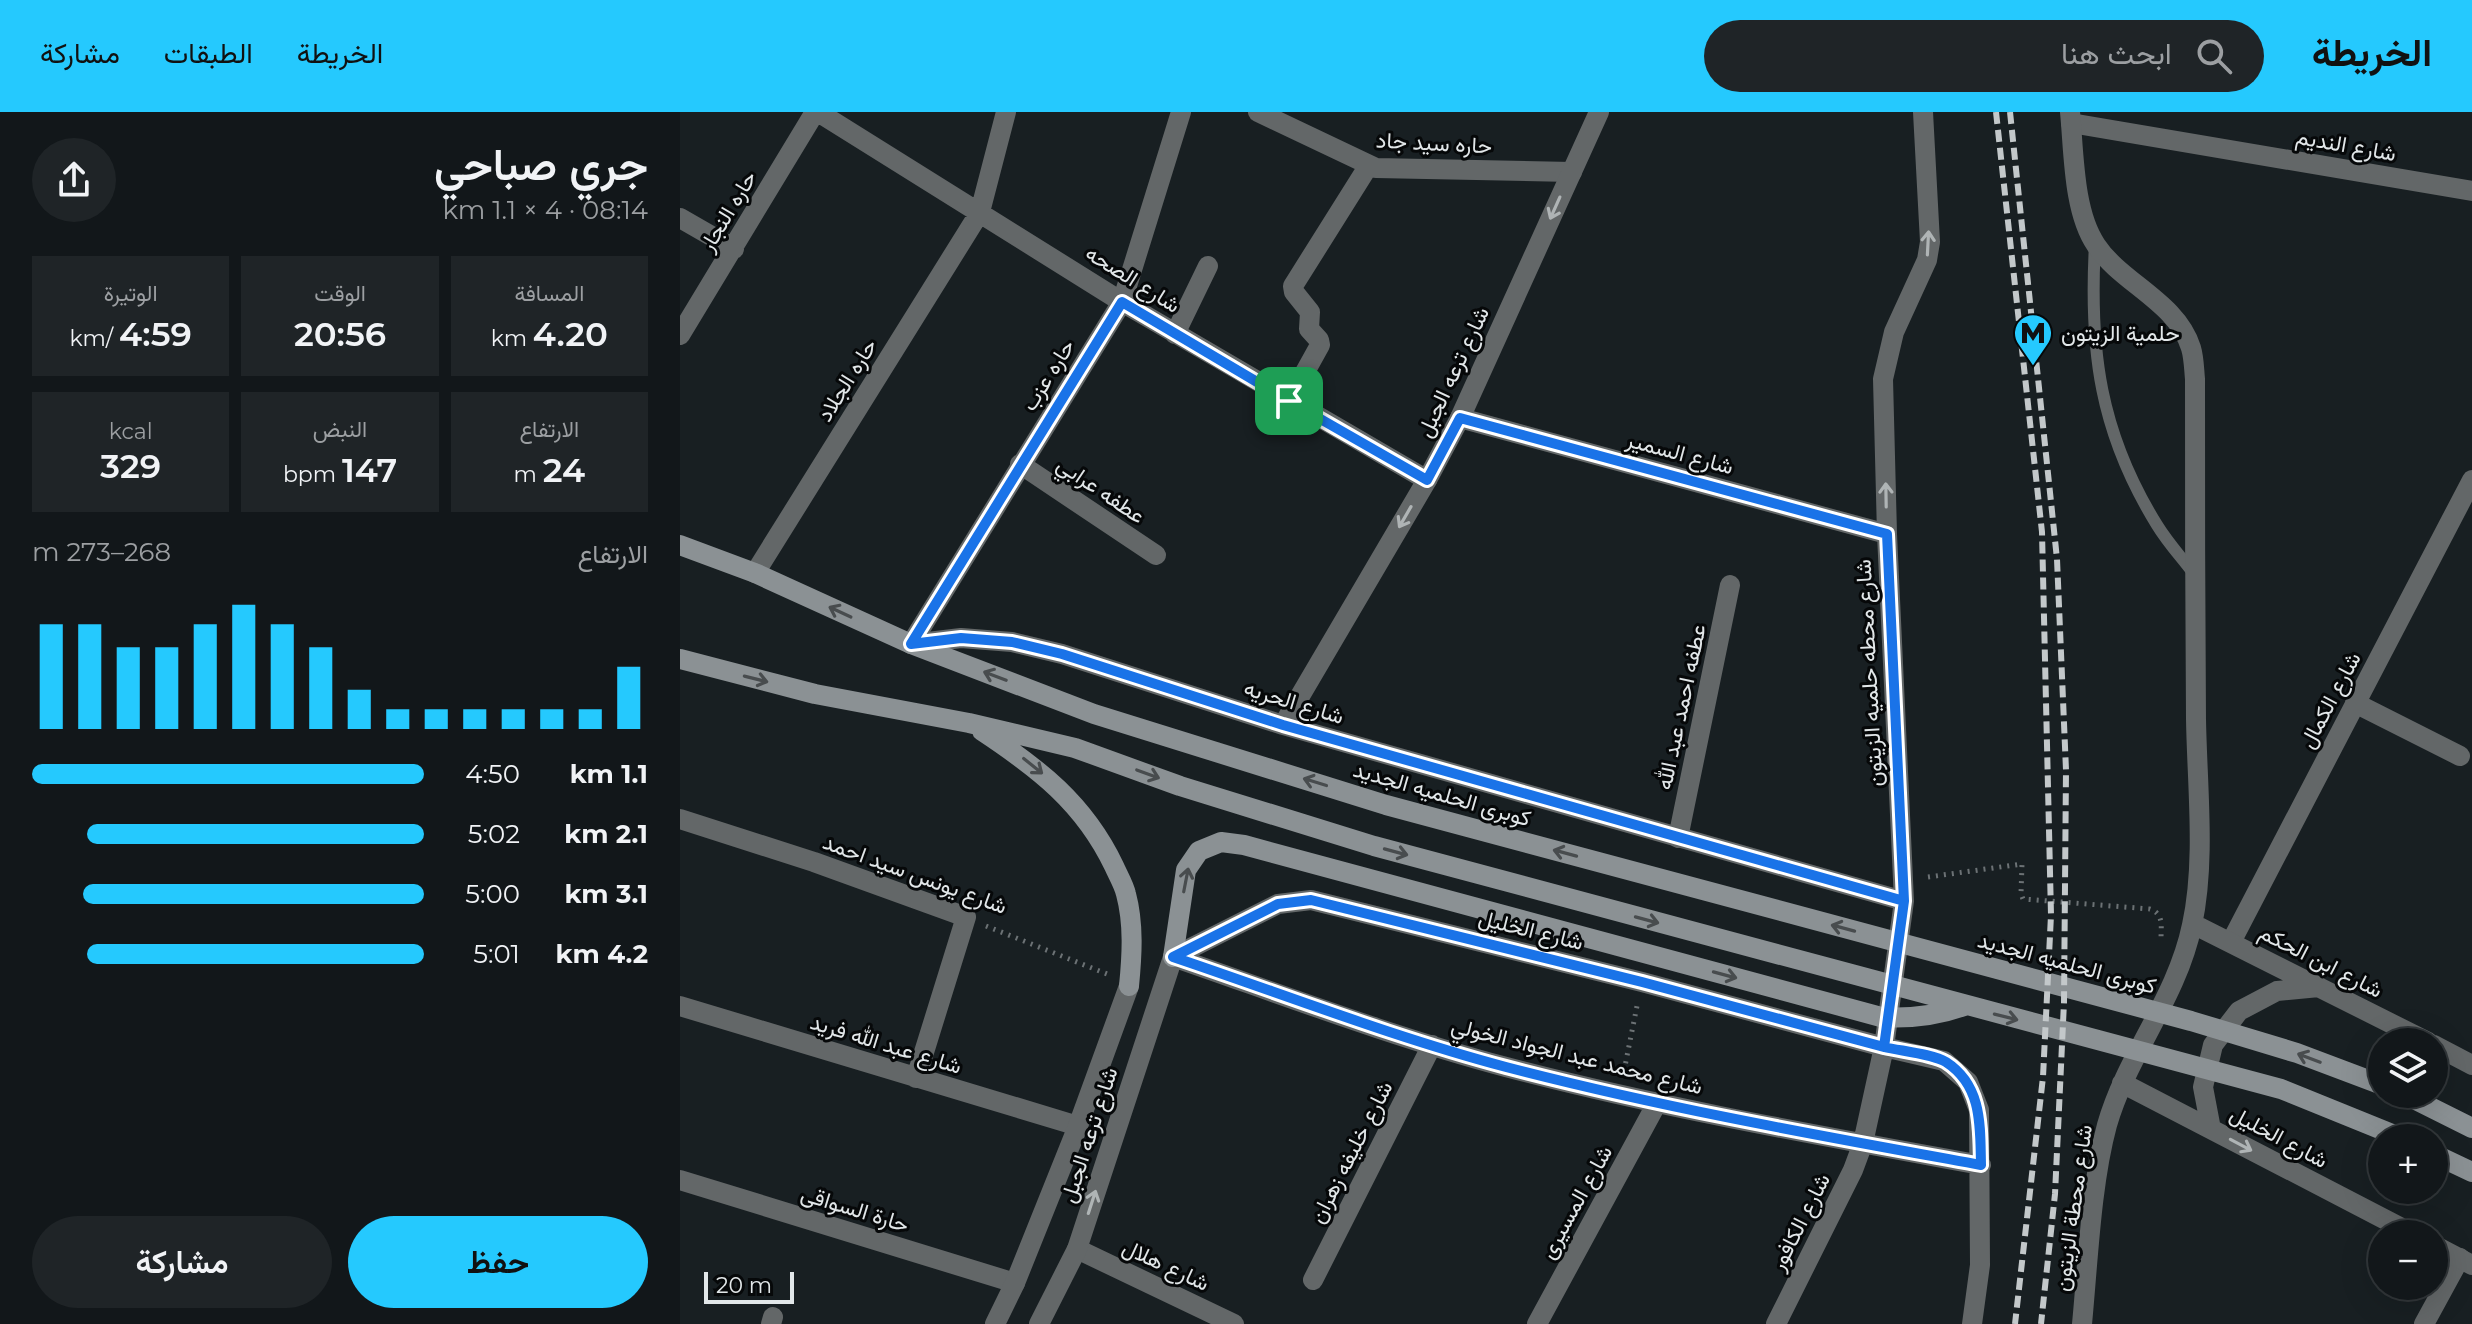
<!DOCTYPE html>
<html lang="ar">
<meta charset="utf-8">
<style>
:root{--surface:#12171a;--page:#1f2427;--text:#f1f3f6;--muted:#9c9fa2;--line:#313639;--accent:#25c9fe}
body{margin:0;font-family:Montserrat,Vazirmatn,sans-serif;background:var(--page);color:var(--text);direction:rtl;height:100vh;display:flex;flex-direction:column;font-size:30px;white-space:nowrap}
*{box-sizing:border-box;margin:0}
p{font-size:26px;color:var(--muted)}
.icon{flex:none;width:44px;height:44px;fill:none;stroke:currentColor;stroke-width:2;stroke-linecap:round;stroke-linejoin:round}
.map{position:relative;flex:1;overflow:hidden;direction:ltr}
.side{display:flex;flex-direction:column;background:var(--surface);width:680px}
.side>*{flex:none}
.fabs{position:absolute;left:1688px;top:916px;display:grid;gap:16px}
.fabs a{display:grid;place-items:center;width:80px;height:80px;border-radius:50%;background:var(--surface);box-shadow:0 8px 32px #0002,0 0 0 2px var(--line);font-size:40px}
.scale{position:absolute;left:24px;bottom:20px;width:90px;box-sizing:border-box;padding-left:8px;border:4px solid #e2e7e9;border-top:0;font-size:22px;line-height:28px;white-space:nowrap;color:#e2e7e9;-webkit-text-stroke:6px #060809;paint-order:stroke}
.pin{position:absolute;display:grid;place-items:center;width:68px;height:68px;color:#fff;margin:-34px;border-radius:16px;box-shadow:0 4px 12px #0006}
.round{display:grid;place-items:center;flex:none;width:84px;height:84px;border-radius:42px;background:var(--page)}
.overview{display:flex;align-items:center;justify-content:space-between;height:136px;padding:0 32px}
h1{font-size:44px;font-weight:600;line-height:60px}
.metrics{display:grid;grid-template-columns:repeat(3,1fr);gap:12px;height:136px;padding:8px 32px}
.metrics div{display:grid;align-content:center;border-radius:0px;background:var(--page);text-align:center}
.metrics b{font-size:34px;font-weight:600}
.metrics small{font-size:22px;font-weight:400}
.metrics p{font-size:22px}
.chart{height:224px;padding:16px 32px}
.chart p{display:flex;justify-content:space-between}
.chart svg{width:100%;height:144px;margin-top:8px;stroke:var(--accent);stroke-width:6}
.button{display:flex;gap:16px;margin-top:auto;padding:16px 32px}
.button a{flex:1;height:92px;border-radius:48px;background:var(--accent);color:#111;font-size:32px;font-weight:600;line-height:92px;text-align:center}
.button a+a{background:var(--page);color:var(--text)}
ul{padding:0 32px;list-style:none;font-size:26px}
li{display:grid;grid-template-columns:128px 96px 1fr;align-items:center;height:60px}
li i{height:20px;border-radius:10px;background:var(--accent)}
header{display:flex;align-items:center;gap:48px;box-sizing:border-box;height:112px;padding:0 40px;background:var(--accent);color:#111}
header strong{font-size:38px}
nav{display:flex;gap:44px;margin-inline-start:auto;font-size:28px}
.search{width:560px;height:72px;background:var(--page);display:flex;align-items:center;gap:20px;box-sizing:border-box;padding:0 28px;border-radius:44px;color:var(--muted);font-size:30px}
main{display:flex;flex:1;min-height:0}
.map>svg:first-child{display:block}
</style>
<header>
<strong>الخريطة</strong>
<div class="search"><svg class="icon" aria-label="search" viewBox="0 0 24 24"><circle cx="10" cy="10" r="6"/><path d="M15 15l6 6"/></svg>ابحث هنا</div>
<nav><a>الخريطة</a><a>الطبقات</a><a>مشاركة</a></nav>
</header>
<main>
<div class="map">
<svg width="1792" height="1212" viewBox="0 0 1792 1212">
<rect width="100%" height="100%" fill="#181f22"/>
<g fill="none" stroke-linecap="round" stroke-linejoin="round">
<path stroke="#6c7275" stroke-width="5" stroke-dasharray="2 6" stroke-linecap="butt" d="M1248 765 1342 752 1341 782 1343 787 1470 797C1484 802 1481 814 1481 827
M306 814 427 862
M944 959 957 894"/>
<path stroke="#636768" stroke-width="12" d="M1415 132C1409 239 1420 321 1477 413 1488 431 1502 446 1514 462"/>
<path stroke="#636768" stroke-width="20" d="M138 0 442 190 747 368
M578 0 696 56 892 60
M1391 11 1792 79
M0 106 54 137
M495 222 528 154
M0 223 135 0
M609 289 640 233 639 228 629 217 630 200 614 180 613 174 689 53
M780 306 1207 422
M340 352 476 443
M75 461 300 100 326 0
M231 532 442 190 501 0
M1675 591 1780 644
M0 707 134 750 286 805 236 966
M998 726 1050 473
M1551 830 1792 368
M493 845C603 883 713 925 826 955 982 996 1142 1024 1301 1053
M0 894 398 1014
M0 1068 335 1171
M397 1137 554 1212
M633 1168 752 933
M91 1212 93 1205
M857 1212 977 991
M1096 1212 1173 1058 1183 1031 1204 935 1264 949 1288 970 1299 998 1300 1153 1292 1212
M1744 1212 1780 1146"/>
<path stroke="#636768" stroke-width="20" d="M1390 0C1394 40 1393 99 1416 133 1441 171 1497 190 1511 236 1514 246 1514 257 1515 267 1515 380 1515 494 1516 607 1517 673 1526 749 1512 813 1497 886 1447 943 1427 1013 1411 1072 1408 1150 1402 1212
M231 532 281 526 332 530 382 542 603 613 1224 789
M603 613 747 368 780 306 919 0
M1513 812 1748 930
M1754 933 1792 953
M1442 971 1733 1122
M1531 1017 1523 975 1533 933 1559 899 1597 879 1639 875
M1754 1133 1792 1153
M315 1212 335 1171 398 1014 449 874
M359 1212 397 1137 493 845 598 792 631 788 962 870 1204 935 1224 789 1207 422 1203 267 1214 220 1247 148 1250 130 1243 0"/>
<path stroke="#8b9194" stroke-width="20" d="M0 433 75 461 231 532 414 602 706 693 1511 909 1617 941 1702 973
M0 547 135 582 289 611 395 636 500 674 694 734 1601 977 1722 1026
M302 619C358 656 404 691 434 754 438 763 444 773 446 782 454 812 452 844 449 874
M493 845 506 758 519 739 541 730 564 733 1201 905C1231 907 1256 904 1284 894
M1724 982 1792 1016
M1754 1042 1792 1060"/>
<path stroke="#c3c8ca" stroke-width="6" stroke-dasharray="12 6" stroke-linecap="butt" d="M1316 0 1362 420 1371 803 1363 965 1335 1212
M1330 0 1377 447 1386 658 1384 890 1375 1082 1361 1212"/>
</g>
<defs><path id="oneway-shaft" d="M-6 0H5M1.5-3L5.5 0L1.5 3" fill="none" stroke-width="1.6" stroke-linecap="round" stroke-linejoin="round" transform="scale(2)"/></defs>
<g stroke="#afb4b5">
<use href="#oneway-shaft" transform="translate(875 96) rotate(114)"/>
<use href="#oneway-shaft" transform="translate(1248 131) rotate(-87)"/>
<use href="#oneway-shaft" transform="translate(1206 383) rotate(-91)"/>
<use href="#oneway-shaft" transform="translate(725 405) rotate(120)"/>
<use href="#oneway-shaft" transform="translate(1561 1033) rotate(28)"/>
<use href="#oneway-shaft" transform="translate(412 1090) rotate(-72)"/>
</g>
<g stroke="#484c4e">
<use href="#oneway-shaft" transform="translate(160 500) rotate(-155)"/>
<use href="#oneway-shaft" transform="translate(315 564) rotate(-159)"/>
<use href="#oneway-shaft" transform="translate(76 567) rotate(14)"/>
<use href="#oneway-shaft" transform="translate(353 654) rotate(39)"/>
<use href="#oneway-shaft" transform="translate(468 662) rotate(20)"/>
<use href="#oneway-shaft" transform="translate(635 670) rotate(-163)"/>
<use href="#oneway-shaft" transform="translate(716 740) rotate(15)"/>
<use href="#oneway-shaft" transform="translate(885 741) rotate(-165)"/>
<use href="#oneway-shaft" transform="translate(506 768) rotate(-79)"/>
<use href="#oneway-shaft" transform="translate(967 808) rotate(15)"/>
<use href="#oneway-shaft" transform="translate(1163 816) rotate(-165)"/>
<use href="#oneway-shaft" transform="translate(1045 863) rotate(15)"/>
<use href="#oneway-shaft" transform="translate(1326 905) rotate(14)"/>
<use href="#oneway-shaft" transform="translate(1629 946) rotate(-159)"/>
</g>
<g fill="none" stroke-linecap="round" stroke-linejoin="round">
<g stroke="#fff" stroke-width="16">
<path id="route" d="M609 289 747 368 780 306 1207 422 1224 789 1204 935 962 870 631 788 598 792 493 845C603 882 713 925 826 955 983 996 1142 1024 1301 1053 1300 1015 1303 974 1266 950 1253 942 1221 939 1204 935L1224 789 603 613 382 542 332 530 281 526 231 532 442 190 609 289"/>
</g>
<use href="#route" stroke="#1a73e8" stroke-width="10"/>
</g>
<defs>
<g id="metro-pin" transform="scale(2)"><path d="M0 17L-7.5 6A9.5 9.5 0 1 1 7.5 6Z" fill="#25c9fe" stroke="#060809"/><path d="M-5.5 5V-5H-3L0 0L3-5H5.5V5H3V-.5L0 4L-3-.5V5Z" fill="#111"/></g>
</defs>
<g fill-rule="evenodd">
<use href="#metro-pin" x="1353" y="221"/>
</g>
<g text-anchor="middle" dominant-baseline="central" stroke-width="6" stroke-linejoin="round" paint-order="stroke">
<g font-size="22" fill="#e2e7e9" stroke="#060809">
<text transform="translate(754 31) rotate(3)">حاره سيد جاد</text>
<text transform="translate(1666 33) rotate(10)">شارع النديم</text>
<text transform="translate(48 99) rotate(-59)">حاره النجار</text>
<text transform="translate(453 167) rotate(32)">شارع الصحه</text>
<text transform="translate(773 260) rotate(-65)">شارع ترعه الجبل</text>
<text transform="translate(368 263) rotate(-58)">حاره عزب</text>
<text transform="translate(167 268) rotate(-58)">حاره الجلاد</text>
<text transform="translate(1000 341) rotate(15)">شارع السمير</text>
<text transform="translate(421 378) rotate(34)">عطفه عرابي</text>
<text transform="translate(1189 561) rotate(-93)">شارع محطه حلميه الزيتون</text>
<text transform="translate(1650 588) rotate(-62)">شارع الكمال</text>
<text transform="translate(614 590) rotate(17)">شارع الحريه</text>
<text transform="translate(1001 595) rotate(-78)">عطفه احمد عبد الله</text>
<text transform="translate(762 682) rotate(16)">كوبرى الحلميه الجديد</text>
<text transform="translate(235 762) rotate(20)">شارع يونس سيد احمد</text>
<text transform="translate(851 818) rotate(14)">شارع الخليل</text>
<text transform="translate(1641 849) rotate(27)">شارع ابن الحكم</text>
<text transform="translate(1387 851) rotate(15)">كوبرى الحلميه الجديد</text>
<text transform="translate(206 932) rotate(17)">شارع عبد الله فريد</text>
<text transform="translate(897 944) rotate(14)">شارع محمد عبد الجواد الخولي</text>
<text transform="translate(409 1023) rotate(-72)">شارع ترعه الجبل</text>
<text transform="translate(1599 1025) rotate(28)">شارع الخليل</text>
<text transform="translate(671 1040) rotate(-63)">شارع خليفه زهران</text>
<text transform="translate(896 1090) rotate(-61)">شارع المسيرى</text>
<text transform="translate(1393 1096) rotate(-82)">شارع محطة الزيتون</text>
<text transform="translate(175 1097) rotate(17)">حارة السواقى</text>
<text transform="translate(1120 1110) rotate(-63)">شارع الكافور</text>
<text transform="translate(486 1153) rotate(25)">شارع هلال</text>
</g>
<g font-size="22" fill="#e2e7e9" stroke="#060809" text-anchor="start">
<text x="1381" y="221">حلمية الزيتون</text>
</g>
</g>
</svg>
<div class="fabs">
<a><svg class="icon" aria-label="layers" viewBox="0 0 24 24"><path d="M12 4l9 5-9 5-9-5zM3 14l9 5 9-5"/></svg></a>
<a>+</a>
<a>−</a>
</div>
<div class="scale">20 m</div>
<div class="pin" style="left:609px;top:289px;background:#1e9e55"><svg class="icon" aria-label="arrive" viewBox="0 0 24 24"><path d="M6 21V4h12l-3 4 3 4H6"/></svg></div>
</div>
<section class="side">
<div class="overview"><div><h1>جري صباحي</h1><p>08:14 · 4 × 1.1 km</p></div><a class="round"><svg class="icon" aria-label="share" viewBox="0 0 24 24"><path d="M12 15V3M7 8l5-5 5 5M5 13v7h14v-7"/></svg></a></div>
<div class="metrics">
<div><p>المسافة</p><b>4.20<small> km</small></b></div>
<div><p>الوقت</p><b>20:56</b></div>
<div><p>الوتيرة</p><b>4:59<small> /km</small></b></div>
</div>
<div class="metrics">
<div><p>الارتفاع</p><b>24<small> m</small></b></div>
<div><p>النبض</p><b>147<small> bpm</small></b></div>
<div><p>kcal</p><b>329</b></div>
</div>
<div class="chart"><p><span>الارتفاع</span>268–273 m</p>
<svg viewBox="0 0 160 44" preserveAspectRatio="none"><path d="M5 44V12M15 44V12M25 44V19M35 44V19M45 44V12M55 44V6M65 44V12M75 44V19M85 44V32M95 44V38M105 44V38M115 44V38M125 44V38M135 44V38M145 44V38M155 44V25"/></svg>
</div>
<ul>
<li><b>1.1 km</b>4:50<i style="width:100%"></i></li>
<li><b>2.1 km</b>5:02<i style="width:86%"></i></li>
<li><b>3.1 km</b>5:00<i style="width:87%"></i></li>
<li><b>4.2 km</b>5:01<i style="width:86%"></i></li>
</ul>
<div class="button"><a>حفظ</a><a>مشاركة</a></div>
</section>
</main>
